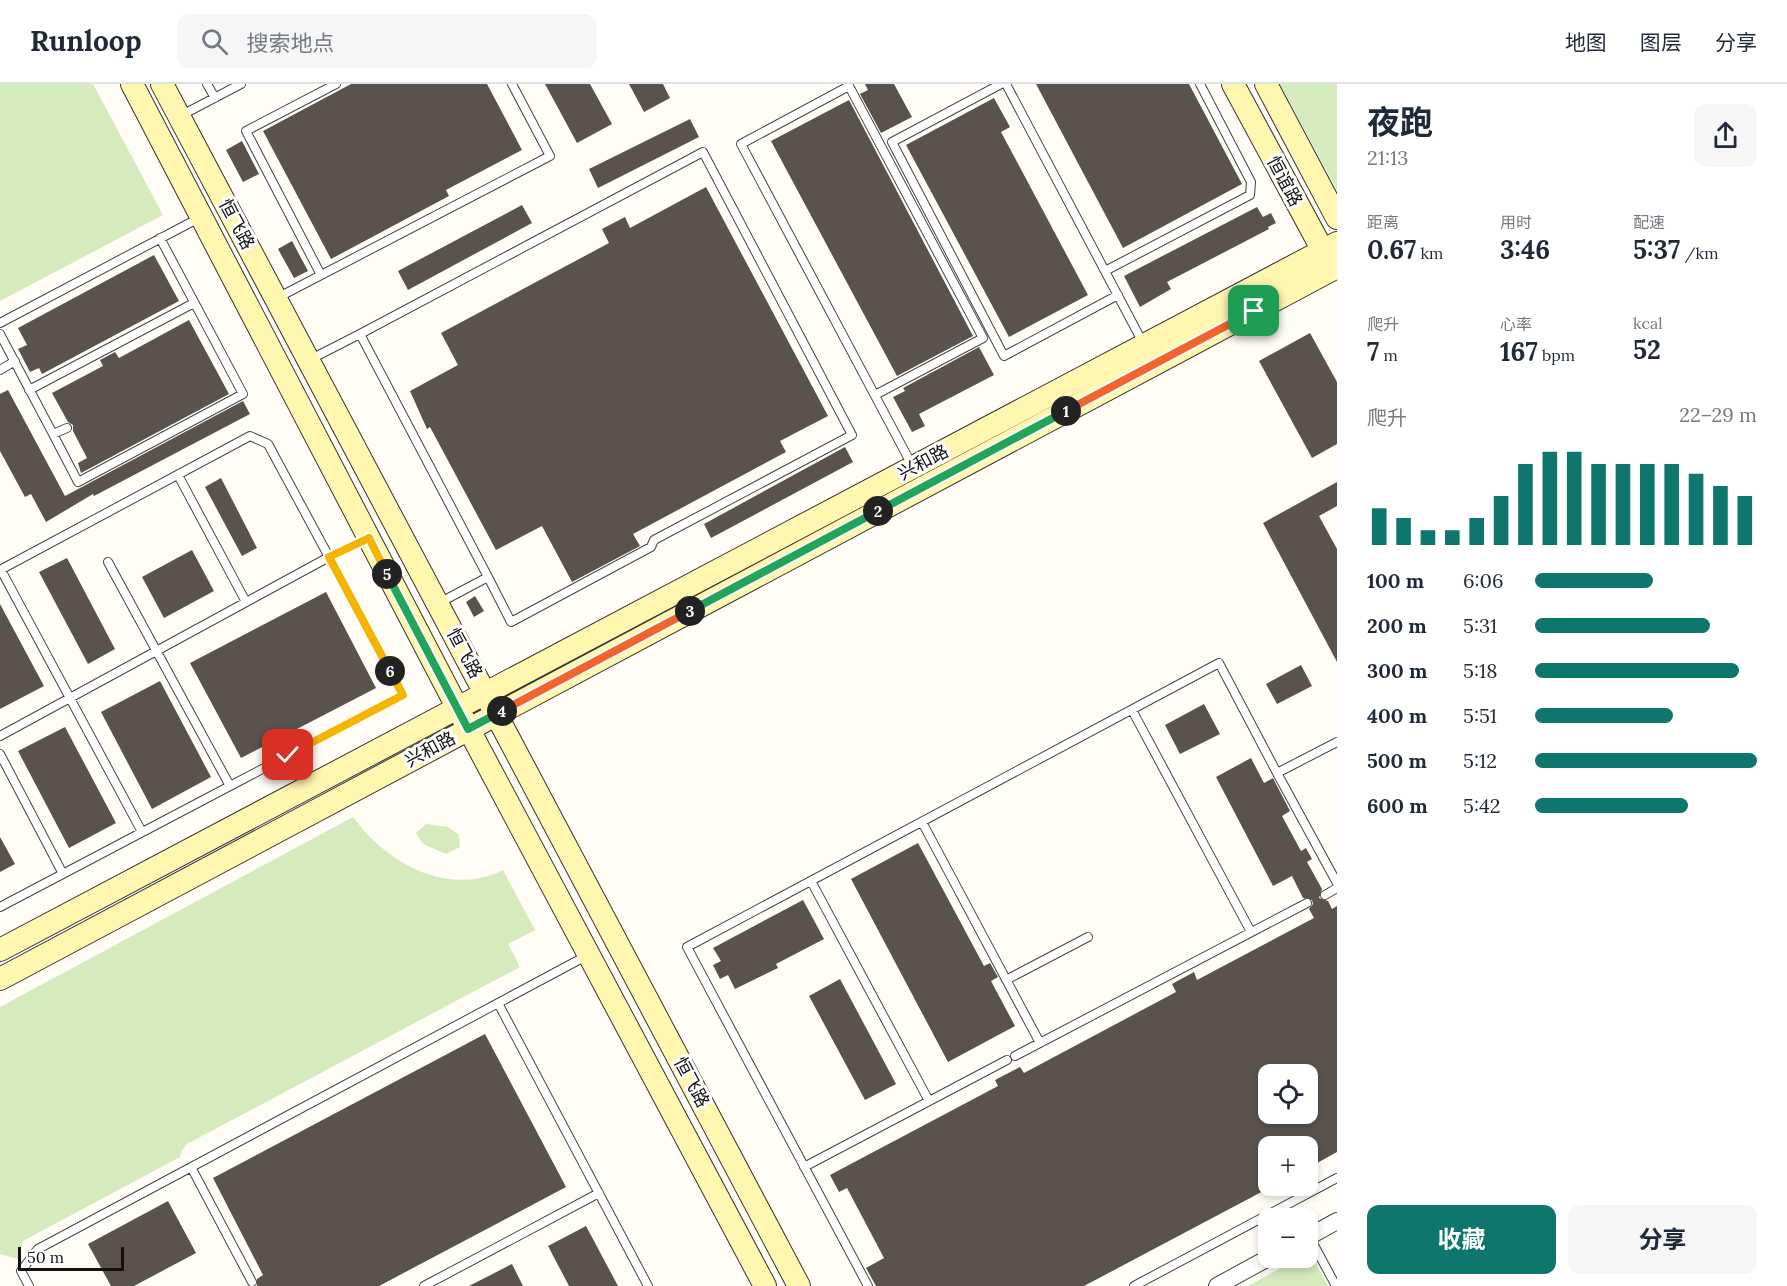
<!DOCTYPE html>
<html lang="zh">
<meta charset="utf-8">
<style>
:root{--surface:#fff;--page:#f6f6f7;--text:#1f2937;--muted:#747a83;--line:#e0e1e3;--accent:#0f766e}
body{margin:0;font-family:Lora,"Noto Sans SC",serif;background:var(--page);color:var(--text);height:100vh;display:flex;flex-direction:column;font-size:22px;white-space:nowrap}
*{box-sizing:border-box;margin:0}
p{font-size:20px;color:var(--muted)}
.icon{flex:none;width:33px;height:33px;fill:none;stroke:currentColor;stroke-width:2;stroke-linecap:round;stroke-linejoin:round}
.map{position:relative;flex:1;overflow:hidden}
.drawer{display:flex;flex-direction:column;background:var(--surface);width:450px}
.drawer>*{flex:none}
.fabs{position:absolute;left:1258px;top:980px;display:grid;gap:12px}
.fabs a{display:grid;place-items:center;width:60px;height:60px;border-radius:12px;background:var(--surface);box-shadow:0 3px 9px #0003;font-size:30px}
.scale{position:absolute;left:18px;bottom:15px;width:106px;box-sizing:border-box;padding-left:6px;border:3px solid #111;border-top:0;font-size:16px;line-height:21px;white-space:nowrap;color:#111;-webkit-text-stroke:4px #fff;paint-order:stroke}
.pin{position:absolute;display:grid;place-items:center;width:51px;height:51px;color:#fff;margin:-26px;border-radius:12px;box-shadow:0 3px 9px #0006}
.km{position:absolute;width:30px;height:30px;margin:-15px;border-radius:50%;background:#222;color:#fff;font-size:16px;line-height:30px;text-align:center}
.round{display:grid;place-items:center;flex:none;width:63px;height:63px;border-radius:12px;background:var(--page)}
.head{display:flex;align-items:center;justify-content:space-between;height:102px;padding:0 30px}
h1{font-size:33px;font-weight:700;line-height:45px}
.figures{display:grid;grid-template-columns:repeat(3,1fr);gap:9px;height:102px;padding:6px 30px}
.figures div{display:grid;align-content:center}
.figures b{font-size:26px;font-weight:700}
.figures small{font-size:16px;font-weight:400}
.figures p{font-size:16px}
.chart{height:168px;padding:12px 30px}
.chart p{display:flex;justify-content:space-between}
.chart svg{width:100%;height:108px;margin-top:6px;stroke:var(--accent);stroke-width:6}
.action{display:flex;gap:12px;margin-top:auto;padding:12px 30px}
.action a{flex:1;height:69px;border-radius:12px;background:var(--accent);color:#fff;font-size:24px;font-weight:700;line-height:69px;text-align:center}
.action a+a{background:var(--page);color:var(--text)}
ul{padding:0 30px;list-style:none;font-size:20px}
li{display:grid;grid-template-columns:96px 72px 1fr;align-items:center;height:45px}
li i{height:15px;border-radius:8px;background:var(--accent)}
header{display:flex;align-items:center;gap:36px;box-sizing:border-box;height:84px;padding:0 30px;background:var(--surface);border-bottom:2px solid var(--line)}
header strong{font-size:28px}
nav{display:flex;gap:33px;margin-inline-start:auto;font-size:21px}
.search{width:420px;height:54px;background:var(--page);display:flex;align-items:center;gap:15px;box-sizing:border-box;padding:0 21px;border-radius:12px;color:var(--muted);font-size:22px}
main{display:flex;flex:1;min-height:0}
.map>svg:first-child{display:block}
</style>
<header>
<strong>Runloop</strong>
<div class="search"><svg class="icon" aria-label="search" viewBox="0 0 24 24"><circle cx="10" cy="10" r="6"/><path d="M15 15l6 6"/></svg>搜索地点</div>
<nav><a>地图</a><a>图层</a><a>分享</a></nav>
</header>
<main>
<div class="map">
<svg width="1337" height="1202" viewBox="0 0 1337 1202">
<rect width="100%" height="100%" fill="#fffdf5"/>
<path fill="#d5ebbd" d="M0 0H93L163 131 0 217Z
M1280 0H1337V106Z
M353 733C386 778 447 814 503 786L535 846 508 860 520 883 187 1060 182 1066 180 1073 23 1157 18 1175 0 1170V923Z
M426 740 448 743 459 751 460 763 446 770 423 760 416 749Z
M1301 1173 1316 1179 1328 1202H1248Z"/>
<path fill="#5a524d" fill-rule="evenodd" d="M351 0H487L522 66 446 106 449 112 331 175 263 47Z
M545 0H590L612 40 577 59Z
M629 0H663L670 14 644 28Z
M865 0H894L912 33 881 49 860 10 868 6Z
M1036 0H1189L1242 100 1123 164Z
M994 14 1010 43 1001 48 1088 211 1009 253 906 61Z
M849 16 973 252 897 292 771 57Z
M690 35 699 53 598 104 589 85Z
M242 57 259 90 243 98 226 66Z
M706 103 828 332 780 357 786 368 633 450 640 462 572 498 542 442 496 466 430 343 427 345 410 307 458 281 441 249 609 159 602 145 625 133 630 144Z
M522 121 532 139 408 206 398 187Z
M1257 123 1263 133 1271 129 1276 139 1268 143 1269 145 1167 198 1171 205 1140 223 1124 192Z
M292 157 308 187 294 194 278 165Z
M154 171 179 217 42 290 39 284 30 288 18 265 27 261 18 244Z
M189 236 229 310 81 389 78 379 87 374 73 347V341L68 338 52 309 103 282 100 276 115 268 119 274Z
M1310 249 1337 298V360L1312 374 1259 277Z
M979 263 994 291 919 330 925 342 912 348 893 313 905 307 903 304Z
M8 306 65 412 243 317 250 330 94 412 93 410 46 438 31 410 25 413 0 367V310Z
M845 363 853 378 711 454 704 440Z
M221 394 257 464 242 472 205 403Z
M1337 398V422L1319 432 1337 465V578L1263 439Z
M192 466 214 507 164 534 142 493Z
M67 474 115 565 88 580 39 488Z
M326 508 376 604 241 674 190 579Z
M475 512 484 527 474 533 466 518Z
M0 520 44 602 0 625Z
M1301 581 1312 602 1277 620 1266 600Z
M160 597 211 693 152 725 101 628Z
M1204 620 1220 650 1180 670 1165 641Z
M65 643 116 739 69 764 18 667Z
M1251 674 1264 699 1273 694 1290 727 1282 732 1301 767 1306 764 1312 775 1307 778 1322 805 1319 814 1328 817 1332 825 1337 822V1068L1308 1084V1062H1269V1104L1084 1202H876L866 1184 884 1174 847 1104 839 1108 830 1091 998 1002 995 996 1020 983 1024 989 1176 908 1172 900 1194 888 1197 896 1314 834 1309 825 1313 820 1312 816 1303 814 1292 792 1273 802 1216 693ZM1269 990H1308V1029H1269Z
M0 753 15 780 0 788Z
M918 759 984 882 990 879 998 893 991 897 1015 942 948 978 851 795Z
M803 816 824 855 776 880 778 884 735 905 728 891 720 895 713 881 721 877 713 864Z
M840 895 896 1000 865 1016 809 912Z
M485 950 566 1103 379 1202H257V1195L263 1191 213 1094Z
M168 1117 196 1169 134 1202H111L88 1160Z
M586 1142 618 1202H569L548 1162Z
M512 1180 523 1202H469Z"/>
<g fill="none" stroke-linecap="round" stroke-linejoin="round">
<g stroke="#444" stroke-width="10">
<path id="lane" d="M207 0 215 14
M1001 0 892 58 1004 272 1118 211
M1006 0 1143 259
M180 32 241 0
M1105 187 1250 111 1251 98 1200 0
M321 191 246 47 336 0
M277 214 550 72 512 0
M0 239 201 133
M0 250 53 350 67 344
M309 276 360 250
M0 286 15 277
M29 306 194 219
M875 311 983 254 849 2 741 60 913 383
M53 350 78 398 243 310 160 154
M178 391 246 518
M0 486 250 352 268 360 329 473 368 454
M1 486 142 748
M439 519 488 493 511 538 651 463 654 456 852 351 703 68 360 250 488 493
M1132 626 1251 848
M0 652 329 473 403 611 230 702
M0 670 63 790
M1277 689 1337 799
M922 738 1040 959
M811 797 929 1017
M1325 811 1337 804
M0 823 230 702 108 478
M1006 896 1088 853
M498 919 648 1202
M1015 972 1307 819
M191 1083 252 1198
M804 1083 1007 976
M1309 1152 1336 1202
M29 1202 21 1187 38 1165 588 871
M424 1202 599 1109
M868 1202 687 863 1219 579 1277 689 1337 658
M1134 1202 1337 1094"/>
</g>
<g stroke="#444" stroke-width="18">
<path id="street" d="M1308 1153 1337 1137
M1217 1202 1270 1173"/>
</g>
<g stroke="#333" stroke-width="24">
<path id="secondary" d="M132 0 458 625 765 1202
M162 0 799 1202
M1233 0 1329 178
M1266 0 1337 134
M0 866 1337 159
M0 895 1337 183"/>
</g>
<use href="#lane" stroke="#fff" stroke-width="8"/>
<use href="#street" stroke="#fff" stroke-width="16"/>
<use href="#secondary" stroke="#fff6b0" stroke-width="22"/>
</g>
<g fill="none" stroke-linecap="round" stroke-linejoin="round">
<g stroke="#fff" stroke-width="12">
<path id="split-1" d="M1066 327 1254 227"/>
</g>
<g stroke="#fff" stroke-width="12">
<path id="split-2" d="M878 427 1066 327"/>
</g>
<g stroke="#fff" stroke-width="12">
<path id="split-3" d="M690 527 878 427"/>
</g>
<g stroke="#fff" stroke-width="12">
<path id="split-4" d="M502 627 690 527"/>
</g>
<g stroke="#fff" stroke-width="12">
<path id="split-5" d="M387 490 468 645 502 627"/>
</g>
<g stroke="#fff" stroke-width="12">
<path id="split-6" d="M387 490 369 454 329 473 390 587"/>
</g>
<g stroke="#fff" stroke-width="12">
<path id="split-7" d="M288 671 403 611 390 587"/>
</g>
<use href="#split-1" stroke="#f0652b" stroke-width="8"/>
<use href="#split-2" stroke="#22a559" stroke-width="8"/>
<use href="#split-3" stroke="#22a559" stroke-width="8"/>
<use href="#split-4" stroke="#f0652b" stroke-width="8"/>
<use href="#split-5" stroke="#22a559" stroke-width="8"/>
<use href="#split-6" stroke="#f5b400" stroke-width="8"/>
<use href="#split-7" stroke="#f5b400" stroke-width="8"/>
</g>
<g text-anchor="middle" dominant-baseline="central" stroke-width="6" stroke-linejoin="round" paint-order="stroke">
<g font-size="18" fill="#111" stroke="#fff">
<text transform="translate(1285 97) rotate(62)">恒谊路</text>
<text transform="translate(237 140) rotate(62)">恒飞路</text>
<text transform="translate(923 378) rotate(-28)">兴和路</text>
<text transform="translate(465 569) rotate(62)">恒飞路</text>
<text transform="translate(430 665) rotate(-28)">兴和路</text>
<text transform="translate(692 998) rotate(62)">恒飞路</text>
</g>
</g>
</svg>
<div class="fabs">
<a><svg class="icon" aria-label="locate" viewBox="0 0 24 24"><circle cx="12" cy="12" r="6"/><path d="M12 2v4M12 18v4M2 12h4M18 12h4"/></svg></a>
<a>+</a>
<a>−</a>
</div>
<div class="scale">50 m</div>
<div class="pin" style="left:1254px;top:227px;background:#1e9e55"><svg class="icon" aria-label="arrive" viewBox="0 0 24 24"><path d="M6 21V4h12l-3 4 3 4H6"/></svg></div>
<div class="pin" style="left:288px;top:671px;background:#d93025"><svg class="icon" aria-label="check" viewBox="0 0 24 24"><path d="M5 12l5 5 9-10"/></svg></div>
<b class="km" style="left:1066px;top:327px">1</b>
<b class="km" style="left:878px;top:427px">2</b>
<b class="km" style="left:690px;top:527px">3</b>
<b class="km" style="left:502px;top:627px">4</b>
<b class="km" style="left:387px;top:490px">5</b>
<b class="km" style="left:390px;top:587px">6</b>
</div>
<section class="drawer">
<div class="head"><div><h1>夜跑</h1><p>21:13</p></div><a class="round"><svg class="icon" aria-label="share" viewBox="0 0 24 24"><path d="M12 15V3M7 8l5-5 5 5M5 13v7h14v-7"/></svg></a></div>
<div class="figures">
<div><p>距离</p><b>0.67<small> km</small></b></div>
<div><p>用时</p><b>3:46</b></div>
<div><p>配速</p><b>5:37<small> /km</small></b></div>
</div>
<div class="figures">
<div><p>爬升</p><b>7<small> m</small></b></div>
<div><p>心率</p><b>167<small> bpm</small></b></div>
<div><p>kcal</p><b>52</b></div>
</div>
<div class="chart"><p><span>爬升</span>22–29 m</p>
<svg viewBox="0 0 160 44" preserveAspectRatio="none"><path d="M5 44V29M15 44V33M25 44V38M35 44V38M45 44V33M55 44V24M65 44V11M75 44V6M85 44V6M95 44V11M105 44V11M115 44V11M125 44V11M135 44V15M145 44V20M155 44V24"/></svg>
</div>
<ul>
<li><b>100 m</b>6:06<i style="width:53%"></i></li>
<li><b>200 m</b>5:31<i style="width:79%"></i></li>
<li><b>300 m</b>5:18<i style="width:92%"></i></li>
<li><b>400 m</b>5:51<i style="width:62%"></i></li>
<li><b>500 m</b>5:12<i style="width:100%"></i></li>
<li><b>600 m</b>5:42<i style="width:69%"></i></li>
</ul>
<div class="action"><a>收藏</a><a>分享</a></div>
</section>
</main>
